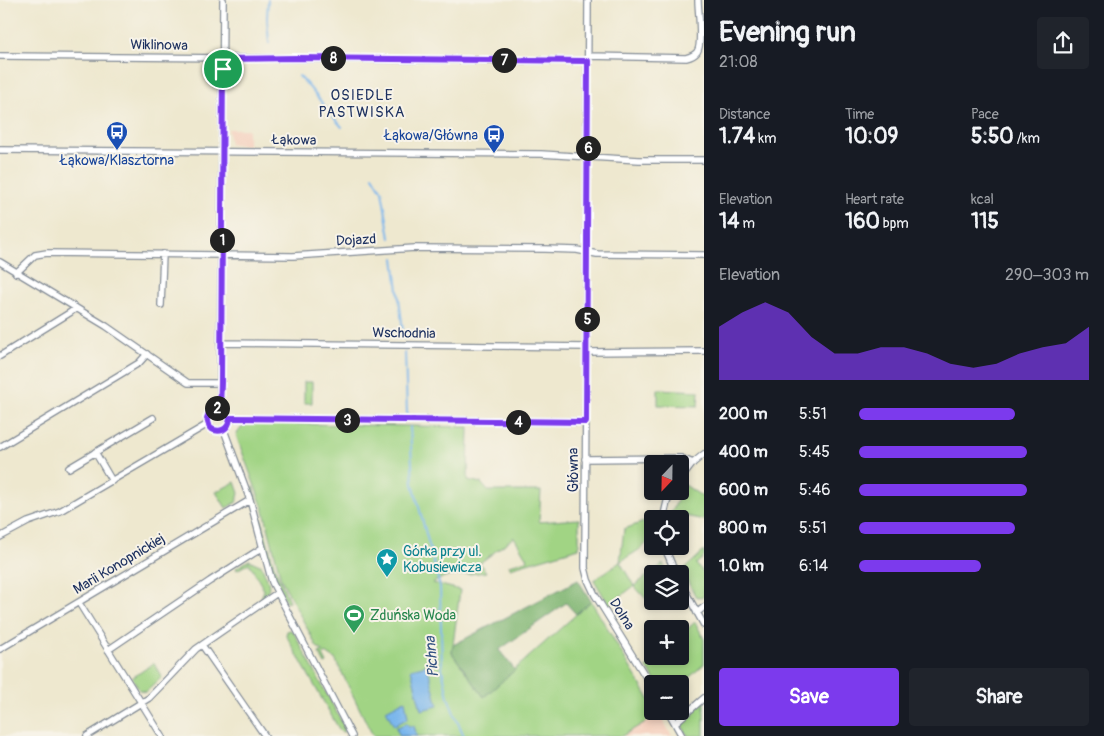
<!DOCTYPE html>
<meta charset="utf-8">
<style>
:root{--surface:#171b24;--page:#20242c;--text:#f1f3f6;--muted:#9ea1a6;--accent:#7c3aed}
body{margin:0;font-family:Pangolin,sans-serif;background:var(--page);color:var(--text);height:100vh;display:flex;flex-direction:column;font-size:19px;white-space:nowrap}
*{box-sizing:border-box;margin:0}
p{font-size:16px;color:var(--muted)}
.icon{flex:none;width:28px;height:28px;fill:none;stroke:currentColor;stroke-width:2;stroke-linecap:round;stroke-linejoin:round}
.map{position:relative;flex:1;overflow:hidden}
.panel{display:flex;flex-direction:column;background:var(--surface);width:400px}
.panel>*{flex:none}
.needle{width:32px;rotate:202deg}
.controls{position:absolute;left:644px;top:455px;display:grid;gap:10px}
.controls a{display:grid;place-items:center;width:45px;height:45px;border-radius:5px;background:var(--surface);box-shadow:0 2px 8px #0003;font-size:25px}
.pin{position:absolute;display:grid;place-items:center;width:42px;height:42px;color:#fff;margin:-21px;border:2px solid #fff;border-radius:50%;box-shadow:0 1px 5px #0007}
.km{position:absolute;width:25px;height:25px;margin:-12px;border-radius:50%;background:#222;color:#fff;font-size:14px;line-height:25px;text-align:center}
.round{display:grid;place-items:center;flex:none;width:52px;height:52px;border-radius:5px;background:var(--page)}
.overview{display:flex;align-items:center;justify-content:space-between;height:85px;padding:0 15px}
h1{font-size:28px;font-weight:700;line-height:38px}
.metrics{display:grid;grid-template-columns:repeat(3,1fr);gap:8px;height:85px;padding:5px 15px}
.metrics div{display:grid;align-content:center}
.metrics b{font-size:21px;font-weight:700}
.metrics small{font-size:14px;font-weight:400}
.metrics p{font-size:14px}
.chart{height:140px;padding:10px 15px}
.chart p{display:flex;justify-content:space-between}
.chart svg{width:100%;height:90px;margin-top:5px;fill:var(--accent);opacity:.7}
.button{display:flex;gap:10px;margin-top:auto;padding:10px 15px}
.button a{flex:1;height:58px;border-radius:5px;background:var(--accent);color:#fff;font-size:20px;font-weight:700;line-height:58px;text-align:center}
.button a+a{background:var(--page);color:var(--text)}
ul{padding:0 15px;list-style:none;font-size:16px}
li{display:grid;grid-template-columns:80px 60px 1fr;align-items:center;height:38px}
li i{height:12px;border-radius:6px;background:var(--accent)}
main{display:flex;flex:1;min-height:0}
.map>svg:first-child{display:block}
</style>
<main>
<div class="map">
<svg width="704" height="736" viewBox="0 0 704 736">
<rect width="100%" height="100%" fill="#f7f3e8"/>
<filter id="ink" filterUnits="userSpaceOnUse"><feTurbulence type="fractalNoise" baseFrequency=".02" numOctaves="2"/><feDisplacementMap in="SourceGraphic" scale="10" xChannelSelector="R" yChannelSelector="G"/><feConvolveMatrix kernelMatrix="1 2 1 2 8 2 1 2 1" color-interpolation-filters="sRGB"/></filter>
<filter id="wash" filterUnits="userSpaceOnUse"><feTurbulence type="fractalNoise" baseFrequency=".0096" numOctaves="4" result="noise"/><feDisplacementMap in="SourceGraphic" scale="20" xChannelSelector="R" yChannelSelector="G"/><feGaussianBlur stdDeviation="1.12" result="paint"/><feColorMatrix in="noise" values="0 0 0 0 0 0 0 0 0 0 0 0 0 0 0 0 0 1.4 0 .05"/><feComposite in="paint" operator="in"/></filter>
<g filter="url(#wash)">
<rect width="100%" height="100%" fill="#eee8cf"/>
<path fill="#f5d3c1" d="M228 129H248V145L230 144Z
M659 714 672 736H622Z"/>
<path fill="#a1d484" stroke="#5e8271" d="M304 382H312V403H304Z
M658 389 699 391 698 406 658 405Z
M245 423 469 427 468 480 481 483 488 491H541L539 522 579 519V548L510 568 509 565 528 560 514 537 480 563 486 572 444 577 433 583 460 590 452 653 484 697 591 601 652 704V711H657L659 714 622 736H373L335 659 326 653 323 655 327 663 325 664 319 653 323 651 317 647 281 579 264 511 236 435Z
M235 482 239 493 237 502 226 508 216 492Z
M685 485 704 498V520L671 513Z
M253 487 274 566 289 601 286 603 272 570 250 488Z
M652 519C653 548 641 547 620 562L634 586 663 564 668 574H652V601H656L652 605 634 586 609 605 594 580 620 562 624 529Z
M704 551V557L696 564 704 573V596L701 598 696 597 682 571Z
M249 560 262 566C267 581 275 588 261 599L264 590 249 563 237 570 236 568Z
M695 622 704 639V664L680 686V684H657L647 667 658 656H680V636Z
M290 630 293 631 345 728 344 732 340 731 286 635 287 631Z
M154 663 162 677 146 692 140 691 132 678Z
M704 701V736H688L680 722Z"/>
<path fill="#80b672" stroke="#4e7268" d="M578 580 591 601 576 614 566 603 499 650 515 670 484 697 452 653 453 645Z"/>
<path fill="#79b6ec" stroke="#4a72a5" d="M427 665 438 706 421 710 411 669Z
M405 700 408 718 394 726 386 710Z
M406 723 409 726H414L417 736H400L396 728Z"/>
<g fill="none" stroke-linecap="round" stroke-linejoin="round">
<path stroke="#79b6ec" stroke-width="2" d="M268 0 267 17 269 43
M299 76C315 92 327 111 342 127
M373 176 382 191 390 238
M394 258 404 339
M405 352 407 414
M410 427 413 484 440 587 442 669 448 697 455 716 464 736"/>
</g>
</g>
<g filter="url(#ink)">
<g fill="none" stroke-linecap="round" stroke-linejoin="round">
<g stroke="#848c96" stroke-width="8">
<path id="minor" d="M588 0 585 568 588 580 595 595 652 687
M0 56 588 61
M588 56 686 58C690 57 694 56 697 52 703 44 698 11 698 0
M0 150 541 154 639 160H704
M0 262 106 326 188 383H221
M16 273 35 255 47 253 293 256 415 248 545 249 577 250 597 254 704 255
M161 305 163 254
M220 343 587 347
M587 352 704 351
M0 356 71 312 76 308
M220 408 223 0
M207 420a11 11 0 1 1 22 0a11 11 0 1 1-22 0Z
M230 418 586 422
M224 430 250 500 272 582 352 736
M0 447 139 363 147 354
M95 452 112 481
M585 459 681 458 693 463
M69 468 153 418
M680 480 693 463 704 454
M663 519 667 502 673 491
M0 537 28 522 60 511 208 424
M664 546 676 574
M680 582 704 625
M79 603 162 736
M697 613 704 607
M202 645 265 736
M0 649 250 500
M108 650 210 581 262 548
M668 711 682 736
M675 723 704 698
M87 736 149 698 196 649 277 593"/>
</g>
<use href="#minor" stroke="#fff" stroke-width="5.5"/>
</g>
</g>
<g fill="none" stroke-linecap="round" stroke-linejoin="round" filter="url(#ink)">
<g stroke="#fff" stroke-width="10">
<path id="route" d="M296 58 588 61 586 422 233 418H230C229 430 219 434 210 428L207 418 210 411 220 408 221 383 223 59Z"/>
</g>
<use href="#route" stroke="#7c3aed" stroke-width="6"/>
</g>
<defs>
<g id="bus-pin" transform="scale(1.125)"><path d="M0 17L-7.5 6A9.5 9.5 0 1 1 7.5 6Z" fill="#1a4fb4" stroke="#f7f3e8"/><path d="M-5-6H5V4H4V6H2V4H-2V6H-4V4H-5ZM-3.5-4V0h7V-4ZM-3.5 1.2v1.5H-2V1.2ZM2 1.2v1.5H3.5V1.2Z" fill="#fff"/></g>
<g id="sight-pin" transform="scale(1.125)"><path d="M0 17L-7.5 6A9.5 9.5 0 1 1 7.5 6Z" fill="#0f9aa8" stroke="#f7f3e8"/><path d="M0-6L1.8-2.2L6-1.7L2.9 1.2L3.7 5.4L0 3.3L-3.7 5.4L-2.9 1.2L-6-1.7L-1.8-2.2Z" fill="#fff"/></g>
<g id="stadium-pin" transform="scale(1.125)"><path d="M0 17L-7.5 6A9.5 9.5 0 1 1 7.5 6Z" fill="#2e9e5b" stroke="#f7f3e8"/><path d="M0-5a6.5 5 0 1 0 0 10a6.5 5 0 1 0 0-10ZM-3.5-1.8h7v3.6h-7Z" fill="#fff"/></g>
</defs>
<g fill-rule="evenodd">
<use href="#bus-pin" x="117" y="132"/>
<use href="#bus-pin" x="494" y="135"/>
<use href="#sight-pin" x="387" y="559"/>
<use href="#stadium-pin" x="354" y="615"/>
</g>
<g text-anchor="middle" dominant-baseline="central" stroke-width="4" stroke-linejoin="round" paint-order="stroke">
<g font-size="14" fill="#1b2f5e" stroke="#f7f3e8">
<text transform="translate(159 45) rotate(1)">Wiklinowa</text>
<text transform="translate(294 140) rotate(1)">Łąkowa</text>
<text transform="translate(356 240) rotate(-3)">Dojazd</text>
<text transform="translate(404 333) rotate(1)">Wschodnia</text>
<text transform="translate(573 470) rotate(-90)">Główna</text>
<text transform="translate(119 564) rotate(-31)">Marii Konopnickiej</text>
<text transform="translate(622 614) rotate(58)">Dolna</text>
</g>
<g font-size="14" fill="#164399" stroke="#f7f3e8" text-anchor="end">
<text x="478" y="135">Łąkowa/Główna</text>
<text x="117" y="160" text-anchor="middle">Łąkowa/Klasztorna</text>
</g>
<g font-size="14" fill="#0d838f" stroke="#f7f3e8" text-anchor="start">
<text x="403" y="551">Górka przy ul.<tspan x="403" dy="16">Kobusiewicza</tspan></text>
</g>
<g font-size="14" fill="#27864d" stroke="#f7f3e8" text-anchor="start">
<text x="370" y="615">Zduńska Woda</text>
</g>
<g font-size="15" letter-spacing="1" fill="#1b2f5e" stroke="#f7f3e8">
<text x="362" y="95">OSIEDLE<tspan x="362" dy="17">PASTWISKA</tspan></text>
</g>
<g font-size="15" font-style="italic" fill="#325182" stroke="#f7f3e8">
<text transform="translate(432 657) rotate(-95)">Pichna</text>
</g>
</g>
</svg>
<div class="controls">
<a><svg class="needle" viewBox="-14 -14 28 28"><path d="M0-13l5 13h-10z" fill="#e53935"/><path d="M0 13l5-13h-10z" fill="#9ea1a6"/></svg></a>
<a><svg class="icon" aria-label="locate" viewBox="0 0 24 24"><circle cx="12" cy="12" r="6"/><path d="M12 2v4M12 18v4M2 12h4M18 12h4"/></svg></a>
<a><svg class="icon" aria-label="layers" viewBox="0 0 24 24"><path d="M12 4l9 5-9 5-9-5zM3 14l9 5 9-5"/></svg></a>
<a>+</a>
<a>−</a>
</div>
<div class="pin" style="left:223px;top:69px;background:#1e9e55"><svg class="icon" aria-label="arrive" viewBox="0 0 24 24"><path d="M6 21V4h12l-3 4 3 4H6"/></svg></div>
<b class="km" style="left:222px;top:240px">1</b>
<b class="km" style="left:217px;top:408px">2</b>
<b class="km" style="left:347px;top:420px">3</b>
<b class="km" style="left:518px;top:422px">4</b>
<b class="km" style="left:587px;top:319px">5</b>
<b class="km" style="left:588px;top:148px">6</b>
<b class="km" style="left:504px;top:60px">7</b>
<b class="km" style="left:333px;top:58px">8</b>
</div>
<section class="panel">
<div class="overview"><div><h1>Evening run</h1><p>21:08</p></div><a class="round"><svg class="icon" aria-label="share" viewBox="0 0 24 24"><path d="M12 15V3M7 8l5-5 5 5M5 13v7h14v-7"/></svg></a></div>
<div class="metrics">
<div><p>Distance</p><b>1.74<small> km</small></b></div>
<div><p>Time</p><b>10:09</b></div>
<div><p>Pace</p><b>5:50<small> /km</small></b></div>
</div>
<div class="metrics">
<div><p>Elevation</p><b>14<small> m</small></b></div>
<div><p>Heart rate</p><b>160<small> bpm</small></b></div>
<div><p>kcal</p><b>115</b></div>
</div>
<div class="chart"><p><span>Elevation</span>290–303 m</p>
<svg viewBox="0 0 160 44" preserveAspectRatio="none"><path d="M0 44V18L10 11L20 6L30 11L40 23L50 31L60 31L70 28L80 28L90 31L100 36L110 38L120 36L130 31L140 28L150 26L160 18V44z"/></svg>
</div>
<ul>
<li><b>200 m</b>5:51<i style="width:68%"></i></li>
<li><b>400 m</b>5:45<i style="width:73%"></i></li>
<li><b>600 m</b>5:46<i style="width:73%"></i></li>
<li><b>800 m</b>5:51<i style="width:68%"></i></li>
<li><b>1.0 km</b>6:14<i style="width:53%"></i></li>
</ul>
<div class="button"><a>Save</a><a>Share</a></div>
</section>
</main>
